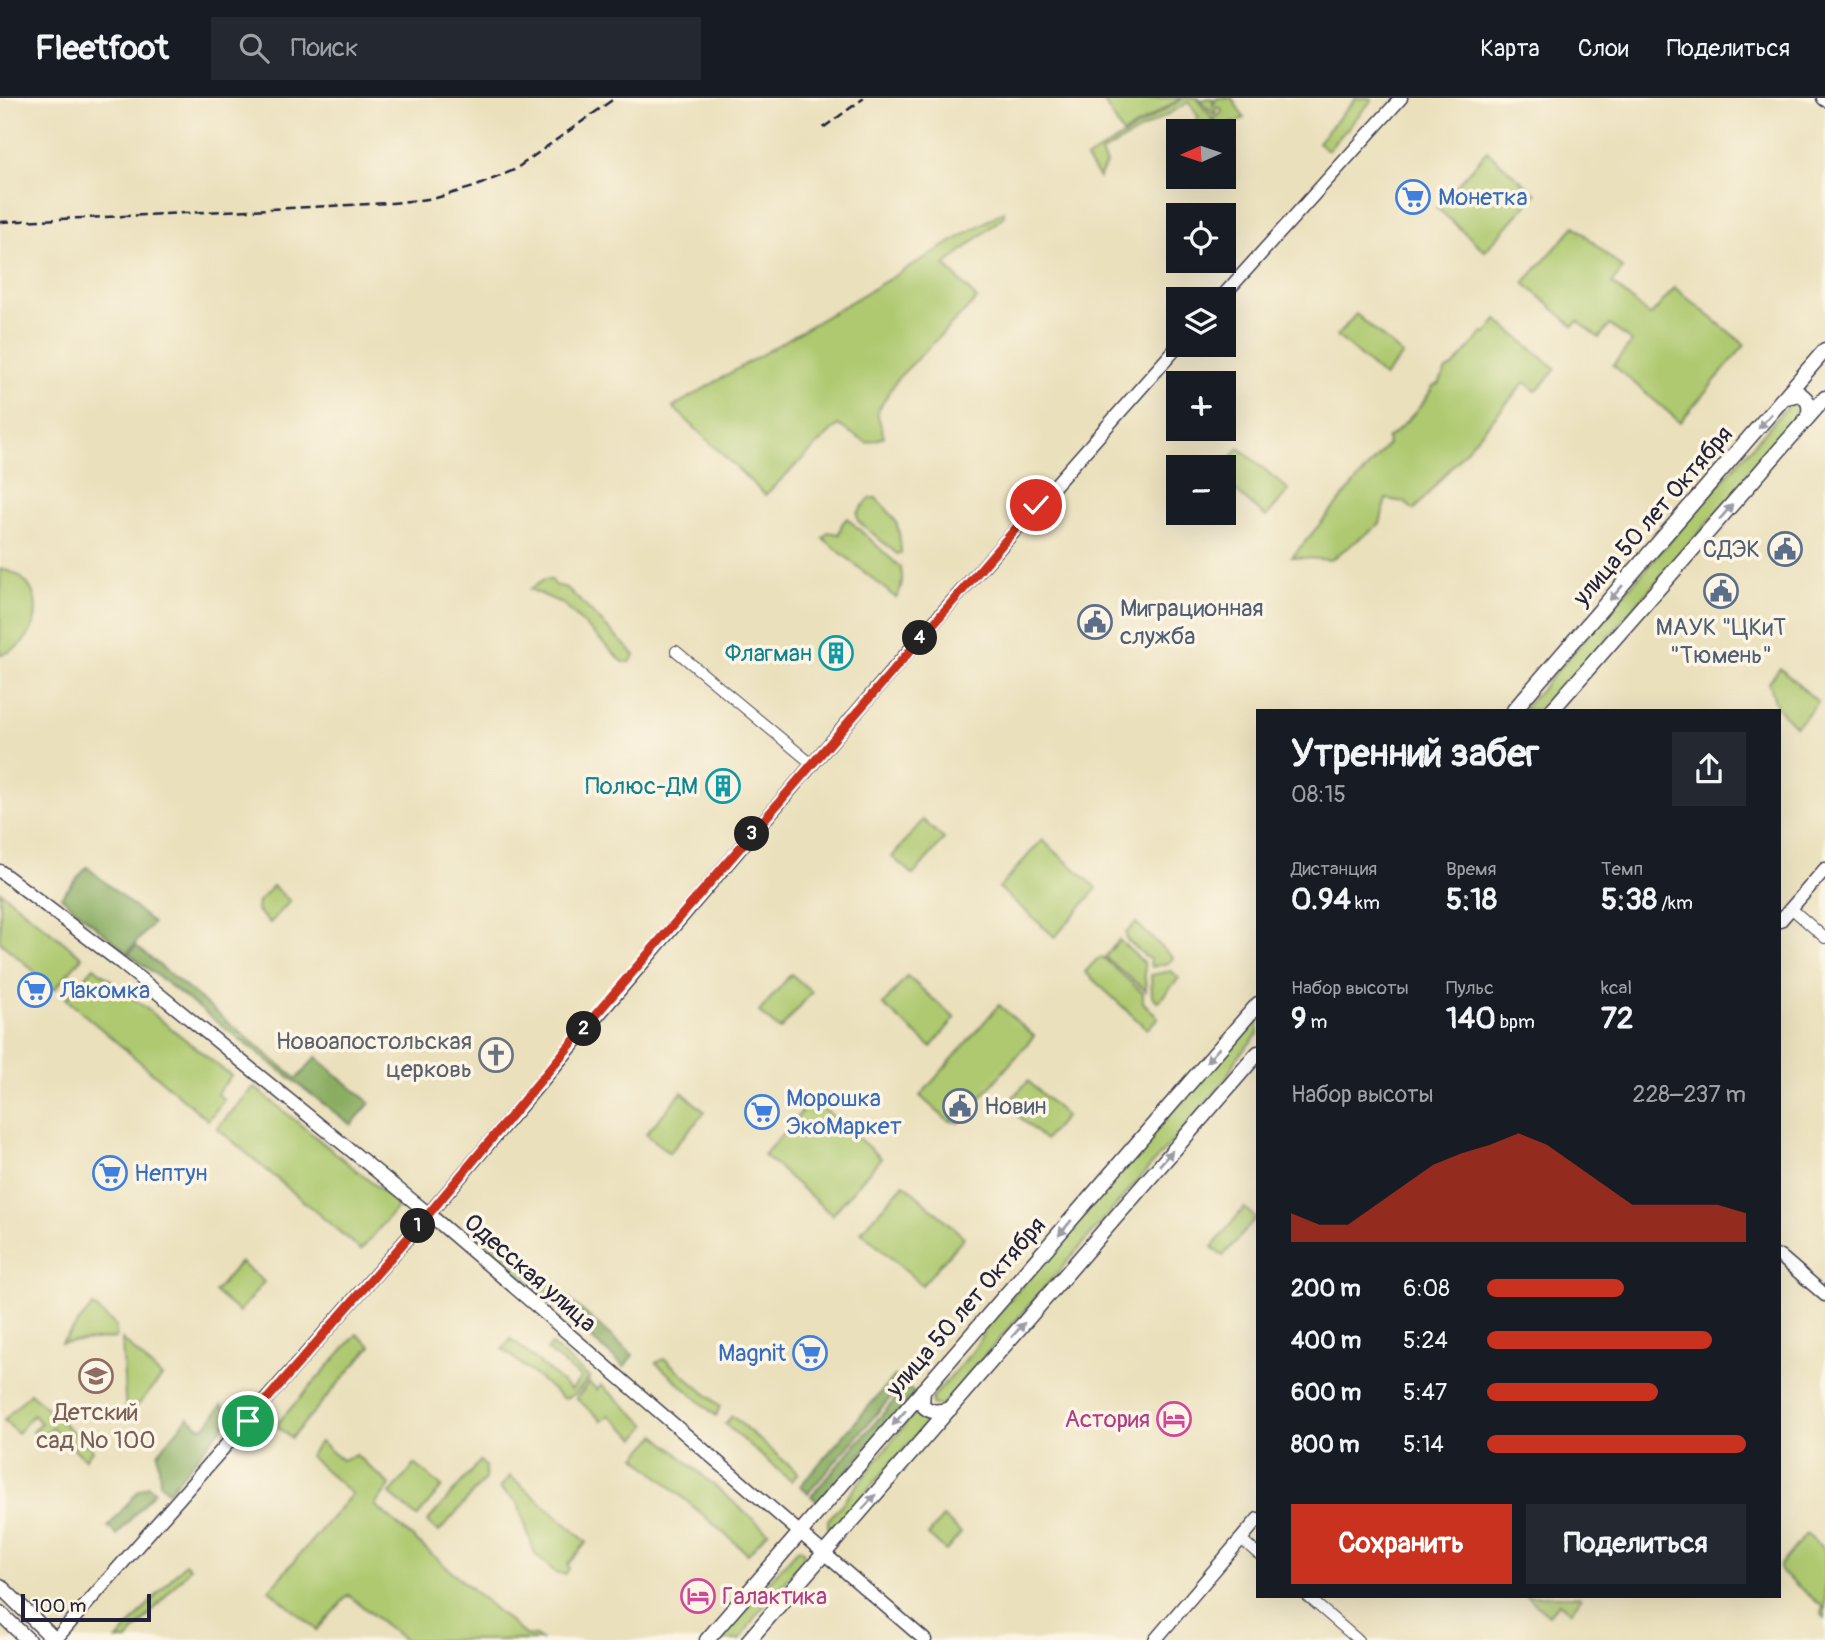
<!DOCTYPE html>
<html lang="ru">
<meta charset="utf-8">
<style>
:root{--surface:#171b24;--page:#242831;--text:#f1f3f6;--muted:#9ea1a6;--line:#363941;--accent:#c8321e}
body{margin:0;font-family:Pangolin,sans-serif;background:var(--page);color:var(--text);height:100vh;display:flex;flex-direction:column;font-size:26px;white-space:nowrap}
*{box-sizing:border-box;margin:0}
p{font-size:23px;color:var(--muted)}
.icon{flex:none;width:38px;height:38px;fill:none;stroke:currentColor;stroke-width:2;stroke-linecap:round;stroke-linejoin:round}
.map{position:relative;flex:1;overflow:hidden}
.details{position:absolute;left:1256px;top:611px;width:525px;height:889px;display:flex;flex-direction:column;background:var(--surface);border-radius:0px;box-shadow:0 7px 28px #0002}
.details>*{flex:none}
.needle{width:46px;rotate:267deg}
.controls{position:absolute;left:1166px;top:21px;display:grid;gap:14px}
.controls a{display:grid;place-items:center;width:70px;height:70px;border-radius:0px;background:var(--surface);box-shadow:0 7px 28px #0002;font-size:35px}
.scale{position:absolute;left:21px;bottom:18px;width:130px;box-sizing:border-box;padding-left:7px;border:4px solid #22223b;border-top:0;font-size:19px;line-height:24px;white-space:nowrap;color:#22223b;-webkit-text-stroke:5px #fcf5e5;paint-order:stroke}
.pin{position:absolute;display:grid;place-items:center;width:60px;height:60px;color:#fff;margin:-30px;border:4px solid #fff;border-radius:50%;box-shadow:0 2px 7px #0007}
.km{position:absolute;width:35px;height:35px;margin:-18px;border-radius:50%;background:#222;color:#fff;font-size:19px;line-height:35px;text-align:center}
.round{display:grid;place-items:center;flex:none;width:74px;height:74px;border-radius:0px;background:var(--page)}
.headline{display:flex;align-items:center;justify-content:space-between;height:119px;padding:0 35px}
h1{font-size:38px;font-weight:700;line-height:52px}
.stats{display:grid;grid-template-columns:repeat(3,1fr);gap:10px;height:119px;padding:7px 35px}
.stats div{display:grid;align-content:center}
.stats b{font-size:30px;font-weight:700}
.stats small{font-size:19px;font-weight:400}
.stats p{font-size:19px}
.chart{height:196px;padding:14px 35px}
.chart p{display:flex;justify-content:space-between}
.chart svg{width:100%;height:126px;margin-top:7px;fill:var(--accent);opacity:.7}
.action{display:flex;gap:14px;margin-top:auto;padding:14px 35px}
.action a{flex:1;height:80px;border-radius:0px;background:var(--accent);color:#fff;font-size:28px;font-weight:700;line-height:80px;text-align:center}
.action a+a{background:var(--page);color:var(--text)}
ul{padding:0 35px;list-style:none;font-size:23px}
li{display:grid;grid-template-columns:112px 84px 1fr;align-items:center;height:52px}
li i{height:18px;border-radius:9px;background:var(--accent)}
header{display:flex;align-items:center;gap:42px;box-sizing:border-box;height:98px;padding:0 35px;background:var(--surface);border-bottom:2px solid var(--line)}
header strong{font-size:33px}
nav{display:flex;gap:38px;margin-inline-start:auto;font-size:24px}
.search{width:490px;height:63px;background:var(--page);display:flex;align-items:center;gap:18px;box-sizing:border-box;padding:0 24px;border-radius:0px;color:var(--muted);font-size:26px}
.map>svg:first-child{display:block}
</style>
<header>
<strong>Fleetfoot</strong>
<div class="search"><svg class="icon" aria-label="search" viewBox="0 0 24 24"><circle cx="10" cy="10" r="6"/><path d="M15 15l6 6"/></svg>Поиск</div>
<nav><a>Карта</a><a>Слои</a><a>Поделиться</a></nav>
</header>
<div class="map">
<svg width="1825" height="1542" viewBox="0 0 1825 1542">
<rect width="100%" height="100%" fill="#fcf5e5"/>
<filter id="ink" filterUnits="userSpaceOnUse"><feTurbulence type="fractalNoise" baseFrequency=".0143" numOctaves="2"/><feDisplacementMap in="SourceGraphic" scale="14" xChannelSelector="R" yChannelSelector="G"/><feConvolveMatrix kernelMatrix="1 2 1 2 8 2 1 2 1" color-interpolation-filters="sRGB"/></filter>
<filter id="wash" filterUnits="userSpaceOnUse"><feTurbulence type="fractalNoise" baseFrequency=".00686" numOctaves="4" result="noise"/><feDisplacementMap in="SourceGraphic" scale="28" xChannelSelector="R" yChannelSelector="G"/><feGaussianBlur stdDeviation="1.57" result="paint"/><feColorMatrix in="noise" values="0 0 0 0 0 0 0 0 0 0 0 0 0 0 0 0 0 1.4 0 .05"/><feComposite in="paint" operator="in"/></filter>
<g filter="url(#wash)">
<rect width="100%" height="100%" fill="#eae0bc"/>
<path fill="#aec96f" stroke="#687655" stroke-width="2" d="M1110 0H1181L1123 36 1104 4Z
M1184 0H1199L1198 3 1213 20 1208 28 1193 32 1192 25 1199 20 1189 4 1101 55 1106 66 1099 80 1086 61Z
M1210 0 1213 1V7L1217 0H1232L1244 20 1221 31 1220 29 1216 33H1206L1205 31 1222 14 1221 10 1216 9 1215 17 1200 2Z
M1356 0H1370L1372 2 1328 52 1318 44Z
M1487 53 1536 96 1485 153 1437 110Z
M1004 113V118L945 167 977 201 898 280 877 314 884 339 867 345 838 327 765 397 673 309Z
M1575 128 1623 171 1612 185 1650 218 1675 190 1745 247 1680 324 1613 267 1632 244 1610 227 1599 240 1578 223 1573 228 1524 185Z
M1356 216 1403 257 1384 279 1337 238Z
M1497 222 1556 271 1536 293 1525 284 1414 412 1404 404 1386 401 1380 426 1330 462 1292 459 1388 346 1387 341C1404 327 1423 309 1433 288L1439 286 1446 272 1453 269 1483 235 1486 236Z
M1795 304 1799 308V313L1758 360 1739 389 1545 612H1523L1790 305Z
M1239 350 1289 392 1266 419 1223 382V369Z
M870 400H876C898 423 899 424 901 455L897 456 858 423 857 415Z
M847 420 900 469C904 478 902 492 896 500L823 440 828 434 839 436 842 426Z
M0 471C49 478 47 545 0 557Z
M544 482H552L555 487 567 490 635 557 630 564H623L563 506 530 491Z
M1780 570 1818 604 1796 629 1777 610 1769 584Z
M923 722 944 741 913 777 892 759Z
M1042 742 1097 790 1055 839 999 790Z
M273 788 290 803 270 825 257 813 258 804Z
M0 793 82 859 55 891 0 844Z
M1136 825 1173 860 1168 865 1151 869 1150 862 1127 842 1126 835Z
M1119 842 1144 865 1146 893 1105 859Z
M1102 859 1143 895V904L1158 920 1147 931 1085 874 1096 862Z
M94 869 231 978 217 995 224 1002 208 1022 66 901Z
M1171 873 1179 880 1158 904 1152 898 1151 877Z
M791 876 812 894 780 932 759 914Z
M907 878 955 920 931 949 883 907Z
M999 907 1034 938 959 1025 947 1022 920 998Z
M1258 915V936L1239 957 1223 985 941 1308 932 1306V1300L974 1252 988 1227Z
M1028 983 1066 1018 1045 1042 1006 1007Z
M254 989 399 1107 361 1152 217 1030Z
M682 994 705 1014 669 1055 646 1036Z
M813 1001 881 1060 832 1117 764 1057Z
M904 1086 964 1139 922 1187 861 1134Z
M1244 1110 1256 1120 1223 1158 1212 1149Z
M240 1164 264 1184 239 1214 215 1194Z
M93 1208 116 1228V1240L61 1245Z
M357 1236 371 1248 291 1340 276 1327Z
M122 1241 162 1279 126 1321Z
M511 1241 571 1292 581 1280 547 1252 551 1247 590 1280 575 1296 564 1301 503 1251Z
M663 1261 666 1262 720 1308 716 1318 656 1265Z
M589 1285 597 1292 601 1287 647 1327 636 1340 609 1317 602 1323 576 1300Z
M30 1295 93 1352 85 1361 52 1330 41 1341 33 1334 41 1325 33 1317 17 1335 4 1322Z
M919 1310 932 1319 835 1430 828 1429V1422C860 1386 887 1347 919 1310Z
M732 1318 798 1375 791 1383 725 1326Z
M656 1337 768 1434 748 1456 636 1359Z
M320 1344 342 1362 356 1357 390 1387 375 1407 525 1537 536 1538 541 1542H404L348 1497 317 1532 269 1492 352 1396 309 1358Z
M480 1363 486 1369 485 1381 439 1434 427 1424Z
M415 1366 442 1389 417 1419 390 1396Z
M510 1378 587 1444 568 1466 569 1471 565 1476H557L535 1456 518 1405 500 1390Z
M943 1419 961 1435 946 1453 928 1437Z
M1806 1436 1825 1452V1520L1821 1515 1823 1509 1780 1473V1467Z
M798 1451 803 1452 805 1460 757 1516 740 1542H718Z
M185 1465 190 1470 127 1542H117Z
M1526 1498H1578L1581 1500 1570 1514 1559 1505 1549 1517Z"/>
<path fill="#8aad62" stroke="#56684e" stroke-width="2" d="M87 769 153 825 127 855 61 799Z
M136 848 297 981 316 959 370 1005 351 1027 129 856Z
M491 1134 633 1257 624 1269 475 1138Z
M895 1278 903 1285 808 1395 800 1388Z
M907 1288 915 1295 819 1405 811 1398Z
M222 1307 231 1319 168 1394 160 1384 158 1355 188 1319 199 1329H205Z
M148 1388 155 1393 117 1437 108 1429 138 1393Z"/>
</g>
<g filter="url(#ink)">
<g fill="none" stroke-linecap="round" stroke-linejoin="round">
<g stroke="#403e4e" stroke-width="12">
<path id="minor" d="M676 553 812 666
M1791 810 1825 840
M1241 1441 1258 1456
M1307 1498 1358 1542"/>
</g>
<g stroke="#403e4e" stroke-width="15">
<path id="tertiary" d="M1823 0 1825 2
M1220 201 1401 0
M0 773 121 865 429 1116 925 1542
M1780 823 1825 771
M1780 1158 1825 1197
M55 1542 427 1118 919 541 1179 247
M1155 1542 1258 1421"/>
</g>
<g stroke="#403e4e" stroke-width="17">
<path id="secondary" d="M1787 299 1800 296C1809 302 1811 308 1808 319
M1514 612 1825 252
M1552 612 1825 300
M923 1292 922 1306C930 1316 938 1314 950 1311
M0 1488 55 1542
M0 1515 28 1542
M707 1542 1258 906
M749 1542 1258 955"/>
</g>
<use href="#minor" stroke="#fff" stroke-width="10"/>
<use href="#tertiary" stroke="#fff" stroke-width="12"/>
<use href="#secondary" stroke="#fff" stroke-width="14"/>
<path stroke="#22223b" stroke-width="2.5" stroke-dasharray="10 5" stroke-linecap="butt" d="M823 30 864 0
M0 124 392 105 436 100 474 89 514 72 615 0"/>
</g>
<defs><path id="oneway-solid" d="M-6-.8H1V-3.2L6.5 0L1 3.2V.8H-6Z" transform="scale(1.75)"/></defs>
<g fill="#9c9ca7">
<use href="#oneway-solid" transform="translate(1765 323) rotate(131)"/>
<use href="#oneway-solid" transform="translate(1726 414) rotate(-49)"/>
<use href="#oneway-solid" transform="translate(1616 495) rotate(131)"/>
<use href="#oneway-solid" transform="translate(1213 957) rotate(131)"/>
<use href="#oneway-solid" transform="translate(1166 1060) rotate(-49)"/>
<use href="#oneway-solid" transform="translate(1065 1130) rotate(130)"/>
<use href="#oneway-solid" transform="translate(1018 1232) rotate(-49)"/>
<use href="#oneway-solid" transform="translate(899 1320) rotate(131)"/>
<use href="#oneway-solid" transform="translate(869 1404) rotate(-48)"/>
</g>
</g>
<g fill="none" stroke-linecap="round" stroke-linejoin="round" filter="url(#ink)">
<g stroke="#fff" stroke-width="14">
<path id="route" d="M248 1323 427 1118 592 921 1036 407"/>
</g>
<use href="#route" stroke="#c8321e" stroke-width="9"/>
</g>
<defs>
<g id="supermarket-ring" transform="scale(1.75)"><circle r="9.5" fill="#fcf5e5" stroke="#3f7fe0" stroke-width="1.5"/><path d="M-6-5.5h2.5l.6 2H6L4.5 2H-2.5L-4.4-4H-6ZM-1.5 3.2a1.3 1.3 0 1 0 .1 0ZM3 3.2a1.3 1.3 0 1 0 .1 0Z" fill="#3f7fe0"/></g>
<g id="civic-ring" transform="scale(1.75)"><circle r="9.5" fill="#fcf5e5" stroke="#5c6f8a" stroke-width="1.5"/><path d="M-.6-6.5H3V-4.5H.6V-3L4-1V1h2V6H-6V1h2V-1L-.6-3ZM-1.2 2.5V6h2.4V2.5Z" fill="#5c6f8a"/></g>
<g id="building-ring" transform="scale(1.75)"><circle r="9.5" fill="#fcf5e5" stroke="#0f9aa8" stroke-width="1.5"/><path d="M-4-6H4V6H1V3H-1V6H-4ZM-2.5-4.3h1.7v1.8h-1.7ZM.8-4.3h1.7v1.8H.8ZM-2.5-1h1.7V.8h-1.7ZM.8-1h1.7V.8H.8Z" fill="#0f9aa8"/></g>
<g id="church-ring" transform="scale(1.75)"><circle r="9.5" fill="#fcf5e5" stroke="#6b7280" stroke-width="1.5"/><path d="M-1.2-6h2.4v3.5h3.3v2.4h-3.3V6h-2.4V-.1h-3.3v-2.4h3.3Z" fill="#6b7280"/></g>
<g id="school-ring" transform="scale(1.75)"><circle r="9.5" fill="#fcf5e5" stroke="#8d6e63" stroke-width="1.5"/><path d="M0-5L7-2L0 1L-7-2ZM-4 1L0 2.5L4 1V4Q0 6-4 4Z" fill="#8d6e63"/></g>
<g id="hotel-ring" transform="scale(1.75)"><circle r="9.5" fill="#fcf5e5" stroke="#d1479c" stroke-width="1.5"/><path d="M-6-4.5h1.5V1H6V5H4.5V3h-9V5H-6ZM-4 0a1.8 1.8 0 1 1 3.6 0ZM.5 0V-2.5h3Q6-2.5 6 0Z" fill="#d1479c"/></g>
</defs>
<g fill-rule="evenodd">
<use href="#supermarket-ring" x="1413" y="99"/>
<use href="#civic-ring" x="1785" y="451"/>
<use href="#civic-ring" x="1721" y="493"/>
<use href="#civic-ring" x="1095" y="524"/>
<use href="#building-ring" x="836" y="555"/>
<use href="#building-ring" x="723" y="688"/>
<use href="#supermarket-ring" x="35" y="892"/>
<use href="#church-ring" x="496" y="957"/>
<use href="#civic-ring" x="960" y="1008"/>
<use href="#supermarket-ring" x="762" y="1014"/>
<use href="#supermarket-ring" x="110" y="1075"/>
<use href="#supermarket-ring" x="810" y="1255"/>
<use href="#school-ring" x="96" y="1278"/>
<use href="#hotel-ring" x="1174" y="1321"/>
<use href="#hotel-ring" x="698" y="1498"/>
</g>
<g text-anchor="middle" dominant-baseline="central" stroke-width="7" stroke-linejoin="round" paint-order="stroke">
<g font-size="24" fill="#366cbe" stroke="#fcf5e5" text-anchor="start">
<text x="1438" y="99">Монетка</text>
<text x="60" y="892">Лакомка</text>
<text x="786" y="1000">Морошка<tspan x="786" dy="28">ЭкоМаркет</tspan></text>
<text x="134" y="1075">Нептун</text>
<text x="786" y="1255" text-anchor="end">Magnit</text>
</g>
<g font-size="24" fill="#22223b" stroke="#fcf5e5">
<text transform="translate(1653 418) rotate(-49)">улица 50 лет Октября</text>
<text transform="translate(530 1175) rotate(41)">Одесская улица</text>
<text transform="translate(966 1209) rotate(-49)">улица 50 лет Октября</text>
</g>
<g font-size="24" fill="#4e5e75" stroke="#fcf5e5" text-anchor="start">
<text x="1760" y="451" text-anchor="end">СДЭК</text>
<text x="1120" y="510">Миграционная<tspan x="1120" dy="28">служба</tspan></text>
<text x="1721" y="529" text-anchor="middle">МАУК "ЦКиТ<tspan x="1721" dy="28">"Тюмень"</tspan></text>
<text x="984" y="1008">Новин</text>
</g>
<g font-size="24" fill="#0d838f" stroke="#fcf5e5" text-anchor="end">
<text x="812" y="555">Флагман</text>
<text x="698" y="688">Полюс-ДМ</text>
</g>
<g font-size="24" fill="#5b616d" stroke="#fcf5e5" text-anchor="end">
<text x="472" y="943">Новоапостольская<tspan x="472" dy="28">церковь</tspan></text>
</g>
<g font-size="24" fill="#785e54" stroke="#fcf5e5">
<text x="96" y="1314">Детский<tspan x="96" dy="28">сад № 100</tspan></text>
</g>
<g font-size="24" fill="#b23c85" stroke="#fcf5e5" text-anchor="end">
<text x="1150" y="1321">Астория</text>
<text x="722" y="1498" text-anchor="start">Галактика</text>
</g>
</g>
</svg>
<div class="controls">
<a><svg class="needle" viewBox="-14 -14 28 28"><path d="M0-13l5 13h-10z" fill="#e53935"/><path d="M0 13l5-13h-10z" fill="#9ea1a6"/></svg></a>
<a><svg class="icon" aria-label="locate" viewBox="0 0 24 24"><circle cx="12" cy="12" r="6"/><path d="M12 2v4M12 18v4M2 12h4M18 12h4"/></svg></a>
<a><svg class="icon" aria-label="layers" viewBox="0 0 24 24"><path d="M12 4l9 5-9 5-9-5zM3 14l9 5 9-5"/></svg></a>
<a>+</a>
<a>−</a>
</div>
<div class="scale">100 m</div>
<div class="pin" style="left:248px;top:1323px;background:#1e9e55"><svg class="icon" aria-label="arrive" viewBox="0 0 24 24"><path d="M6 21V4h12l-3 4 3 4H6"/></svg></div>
<div class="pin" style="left:1036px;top:407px;background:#d93025"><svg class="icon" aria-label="check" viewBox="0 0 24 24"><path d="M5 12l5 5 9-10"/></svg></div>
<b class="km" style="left:418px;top:1128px">1</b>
<b class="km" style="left:584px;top:931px">2</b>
<b class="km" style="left:752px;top:736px">3</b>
<b class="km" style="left:920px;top:540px">4</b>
<section class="details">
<div class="headline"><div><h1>Утренний забег</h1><p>08:15</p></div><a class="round"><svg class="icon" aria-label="share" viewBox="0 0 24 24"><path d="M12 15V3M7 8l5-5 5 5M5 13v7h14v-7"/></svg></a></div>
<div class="stats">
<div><p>Дистанция</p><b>0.94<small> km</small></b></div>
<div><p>Время</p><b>5:18</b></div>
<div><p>Темп</p><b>5:38<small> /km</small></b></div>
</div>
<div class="stats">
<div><p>Набор высоты</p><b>9<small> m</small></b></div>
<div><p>Пульс</p><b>140<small> bpm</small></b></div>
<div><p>kcal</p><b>72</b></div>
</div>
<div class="chart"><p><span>Набор высоты</span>228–237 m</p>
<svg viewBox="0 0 160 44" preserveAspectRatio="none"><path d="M0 44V34L10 38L20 38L30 31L40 24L50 17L60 13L70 10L80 6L90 10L100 17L110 24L120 31L130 31L140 31L150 31L160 34V44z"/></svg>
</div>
<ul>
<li><b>200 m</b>6:08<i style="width:53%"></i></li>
<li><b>400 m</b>5:24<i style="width:87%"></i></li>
<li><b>600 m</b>5:47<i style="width:66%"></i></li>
<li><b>800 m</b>5:14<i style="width:100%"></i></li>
</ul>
<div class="action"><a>Сохранить</a><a>Поделиться</a></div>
</section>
</div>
